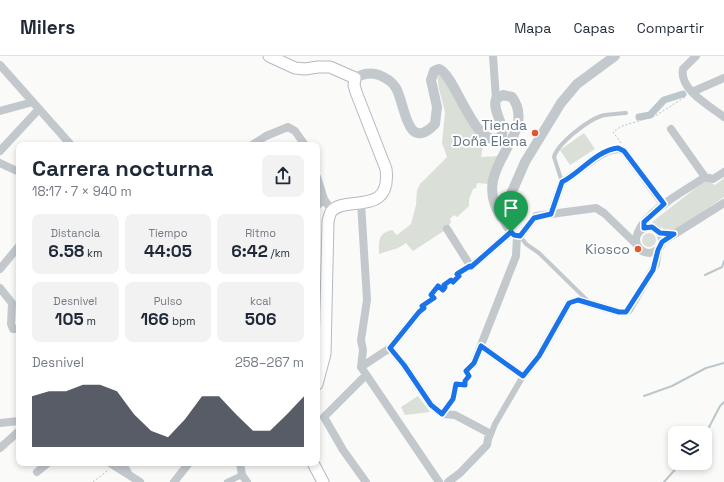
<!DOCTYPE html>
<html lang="es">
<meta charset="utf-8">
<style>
:root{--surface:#fff;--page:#f2f2f3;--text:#1f2937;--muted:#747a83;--line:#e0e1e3;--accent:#111827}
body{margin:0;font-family:"Space Grotesk",sans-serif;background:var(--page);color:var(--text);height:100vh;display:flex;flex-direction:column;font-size:15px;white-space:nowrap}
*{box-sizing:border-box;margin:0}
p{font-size:13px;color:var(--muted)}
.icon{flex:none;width:22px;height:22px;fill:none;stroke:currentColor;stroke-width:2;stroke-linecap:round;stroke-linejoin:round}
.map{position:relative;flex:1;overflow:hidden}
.panel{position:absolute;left:16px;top:86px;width:304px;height:324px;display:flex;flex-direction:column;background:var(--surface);border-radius:8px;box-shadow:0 2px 6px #0003}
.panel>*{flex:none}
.buttons{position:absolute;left:668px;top:370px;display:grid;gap:8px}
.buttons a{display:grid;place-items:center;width:44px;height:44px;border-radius:8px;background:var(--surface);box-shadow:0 2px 6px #0003;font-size:20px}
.pin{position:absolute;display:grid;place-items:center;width:34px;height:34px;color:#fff;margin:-41px -17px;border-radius:50% 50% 50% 0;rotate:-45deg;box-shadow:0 0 4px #0007}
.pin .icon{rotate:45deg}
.round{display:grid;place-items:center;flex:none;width:42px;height:42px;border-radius:8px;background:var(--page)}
.summary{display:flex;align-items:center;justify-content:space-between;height:68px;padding:0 16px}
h1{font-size:22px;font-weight:800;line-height:30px}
.figures{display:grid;grid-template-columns:repeat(3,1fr);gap:6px;height:68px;padding:4px 16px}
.figures div{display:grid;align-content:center;border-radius:8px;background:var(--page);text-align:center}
.figures b{font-size:17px;font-weight:800}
.figures small{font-size:11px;font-weight:400}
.figures p{font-size:11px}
.chart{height:112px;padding:8px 16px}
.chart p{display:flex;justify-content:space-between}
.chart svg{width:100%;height:72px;margin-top:4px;fill:var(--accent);opacity:.7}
header{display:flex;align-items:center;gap:24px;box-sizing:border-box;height:56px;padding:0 20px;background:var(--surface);border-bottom:1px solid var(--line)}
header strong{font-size:19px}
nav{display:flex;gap:22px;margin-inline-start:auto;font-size:14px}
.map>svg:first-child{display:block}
</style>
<header>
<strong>Milers</strong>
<nav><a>Mapa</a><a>Capas</a><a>Compartir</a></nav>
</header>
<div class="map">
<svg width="724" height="426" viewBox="0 0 724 426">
<rect width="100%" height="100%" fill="#fafaf8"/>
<path fill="#dadfd7" d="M439 17 484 85 481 101 500 100 489 128 477 127 476 132 473 133 469 143V150L457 161 454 159 450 163 451 166 447 173 413 195 406 187 398 192 379 198C379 185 378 177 392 174L397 179 411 168 416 149 417 134 420 128 447 101 442 87 445 56 439 33 437 18Z
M584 77 595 93 570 109 560 94Z
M724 122V141L677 174H666L652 166 706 124 715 129Z
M642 184a7 7 0 1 1 14 0a7 7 0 1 1-14 0Z
M418 340 430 356 405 359 401 351Z"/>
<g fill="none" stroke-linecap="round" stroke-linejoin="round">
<path stroke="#bbc7cb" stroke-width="2" d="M705 219 722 211 724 205
M644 340 672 330 706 312 724 307
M705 379 720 350 724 346
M664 426 681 407"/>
<path stroke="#bbc7cb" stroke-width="7" d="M639 61 650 59 664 44 683 38"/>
<g stroke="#b3babf" stroke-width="13">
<path id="secondary" d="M269 0 295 12 305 13 318 11H330L355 22 354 29 356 36 386 113C392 162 344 138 331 156 329 159 329 163 328 165L325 298 317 328
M313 407 323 426"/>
</g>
<path stroke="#bbbfc2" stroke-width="1" stroke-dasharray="2 2" stroke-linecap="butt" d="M621 87 613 76 622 70 655 60 685 41
M423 249 435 242 431 239 438 230 443 234 445 231 444 229 451 224 453 226 459 220 457 218 464 213
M447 351 453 343 456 328 465 329V325L469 321 466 315 468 313
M93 426 107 415"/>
<path stroke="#c3c8cc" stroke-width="4" d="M562 126 554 101C558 87 587 65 601 60 608 58 618 58 626 57
M520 180 526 188 539 197 588 245"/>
<path stroke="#c3c8cc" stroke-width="6" d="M490 381 495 368 523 320
M124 407 130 419
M227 426 242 419"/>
<path stroke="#c3c8cc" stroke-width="8" d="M493 0 496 43
M696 0 683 13C679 34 710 50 724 61
M0 9 71 89
M692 36 724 22
M0 55 33 46
M671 73 705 121
M252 89 266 80 288 71 295 75 305 89
M0 95 39 53
M0 107 19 116
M317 121 324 143 332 155
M361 147 367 244 361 284 363 294 361 311 439 426
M317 150 324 143
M551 158 562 126C576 119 609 85 624 95L664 149
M501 161C506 169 510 180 520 180L536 160 596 152 604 157 636 188
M636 184a13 13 0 1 1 26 0a13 13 0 1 1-26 0Z
M447 173 471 211 511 176
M638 176C647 154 686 134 705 121L713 123 724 116
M662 186 724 147
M0 213 19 190
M0 232 12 247 11 268 13 273H19
M317 253 325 260
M481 290 523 320 539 300 569 247 578 244 619 256H626L629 254 656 208 658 194
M390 292 404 309 431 349 442 358 455 359 489 377 487 389 460 417 448 426
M474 307 516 200 517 180
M361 311 390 292 419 256
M0 367 19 365
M0 392 19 375
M110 407 140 426
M240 407 242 419 247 426
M37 416 48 407
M174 426 189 407
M366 426 343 394 324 361 366 319"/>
<path stroke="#c3c8cc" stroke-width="10" d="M355 22C362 18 371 16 379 19 386 22 392 25 396 32 405 47 406 98 435 68L437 51 431 24 434 15 439 13C456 19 476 99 502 80 505 67 492 56 496 43L503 39 512 41C540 80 468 110 501 161L525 106 561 47 577 28 615 0"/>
<use href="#secondary" stroke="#fff" stroke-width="11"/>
</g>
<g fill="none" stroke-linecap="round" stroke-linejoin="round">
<g stroke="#fff" stroke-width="8">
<path id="route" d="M618 92 624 95 664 148 644 166V172L652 171 660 177 674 178 662 186 658 194 653 214 626 256H619L578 244 569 247 539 300 523 320 481 290 474 307 466 315 469 320 465 325V329L456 328 453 343 442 358 431 349 404 309 390 292 419 256 424 252 422 250 434 242 431 239 438 230 443 234 445 231 444 229 451 224 453 226 459 220 457 218 470 210 471 211 511 176 514 179 520 180 534 162 551 158 562 126C580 117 597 94 618 92Z"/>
</g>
<use href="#route" stroke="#1a73e8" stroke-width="5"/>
</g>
<g fill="#e4572e" stroke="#fff" stroke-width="1.5">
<circle cx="535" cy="77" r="4"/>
<circle cx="638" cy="193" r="4"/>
</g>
<g text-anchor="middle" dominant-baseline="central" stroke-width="4" stroke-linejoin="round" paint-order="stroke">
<g font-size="14" fill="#657683" stroke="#fff" text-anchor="end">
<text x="527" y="69">Tienda<tspan x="527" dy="16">Doña Elena</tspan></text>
<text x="630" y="193">Kiosco</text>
</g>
</g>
</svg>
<div class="buttons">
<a><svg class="icon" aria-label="layers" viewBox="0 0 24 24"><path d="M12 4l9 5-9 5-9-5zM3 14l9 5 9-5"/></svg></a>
</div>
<div class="pin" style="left:511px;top:176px;background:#1e9e55"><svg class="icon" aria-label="arrive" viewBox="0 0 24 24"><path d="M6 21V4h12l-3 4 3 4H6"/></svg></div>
<section class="panel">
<div class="summary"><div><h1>Carrera nocturna</h1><p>18:17 · 7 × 940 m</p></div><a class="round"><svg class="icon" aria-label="share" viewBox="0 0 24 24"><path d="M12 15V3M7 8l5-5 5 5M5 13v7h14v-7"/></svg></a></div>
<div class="figures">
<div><p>Distancia</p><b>6.58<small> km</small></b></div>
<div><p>Tiempo</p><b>44:05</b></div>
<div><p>Ritmo</p><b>6:42<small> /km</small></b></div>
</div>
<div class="figures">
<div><p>Desnivel</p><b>105<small> m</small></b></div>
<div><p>Pulso</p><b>166<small> bpm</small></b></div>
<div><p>kcal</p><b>506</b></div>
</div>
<div class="chart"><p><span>Desnivel</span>258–267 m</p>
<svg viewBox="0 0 160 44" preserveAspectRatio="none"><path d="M0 44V13L10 10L20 10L30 6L40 6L50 10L60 24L70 34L80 38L90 27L100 13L110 13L120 24L130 34L140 34L150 24L160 13V44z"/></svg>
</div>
</section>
</div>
